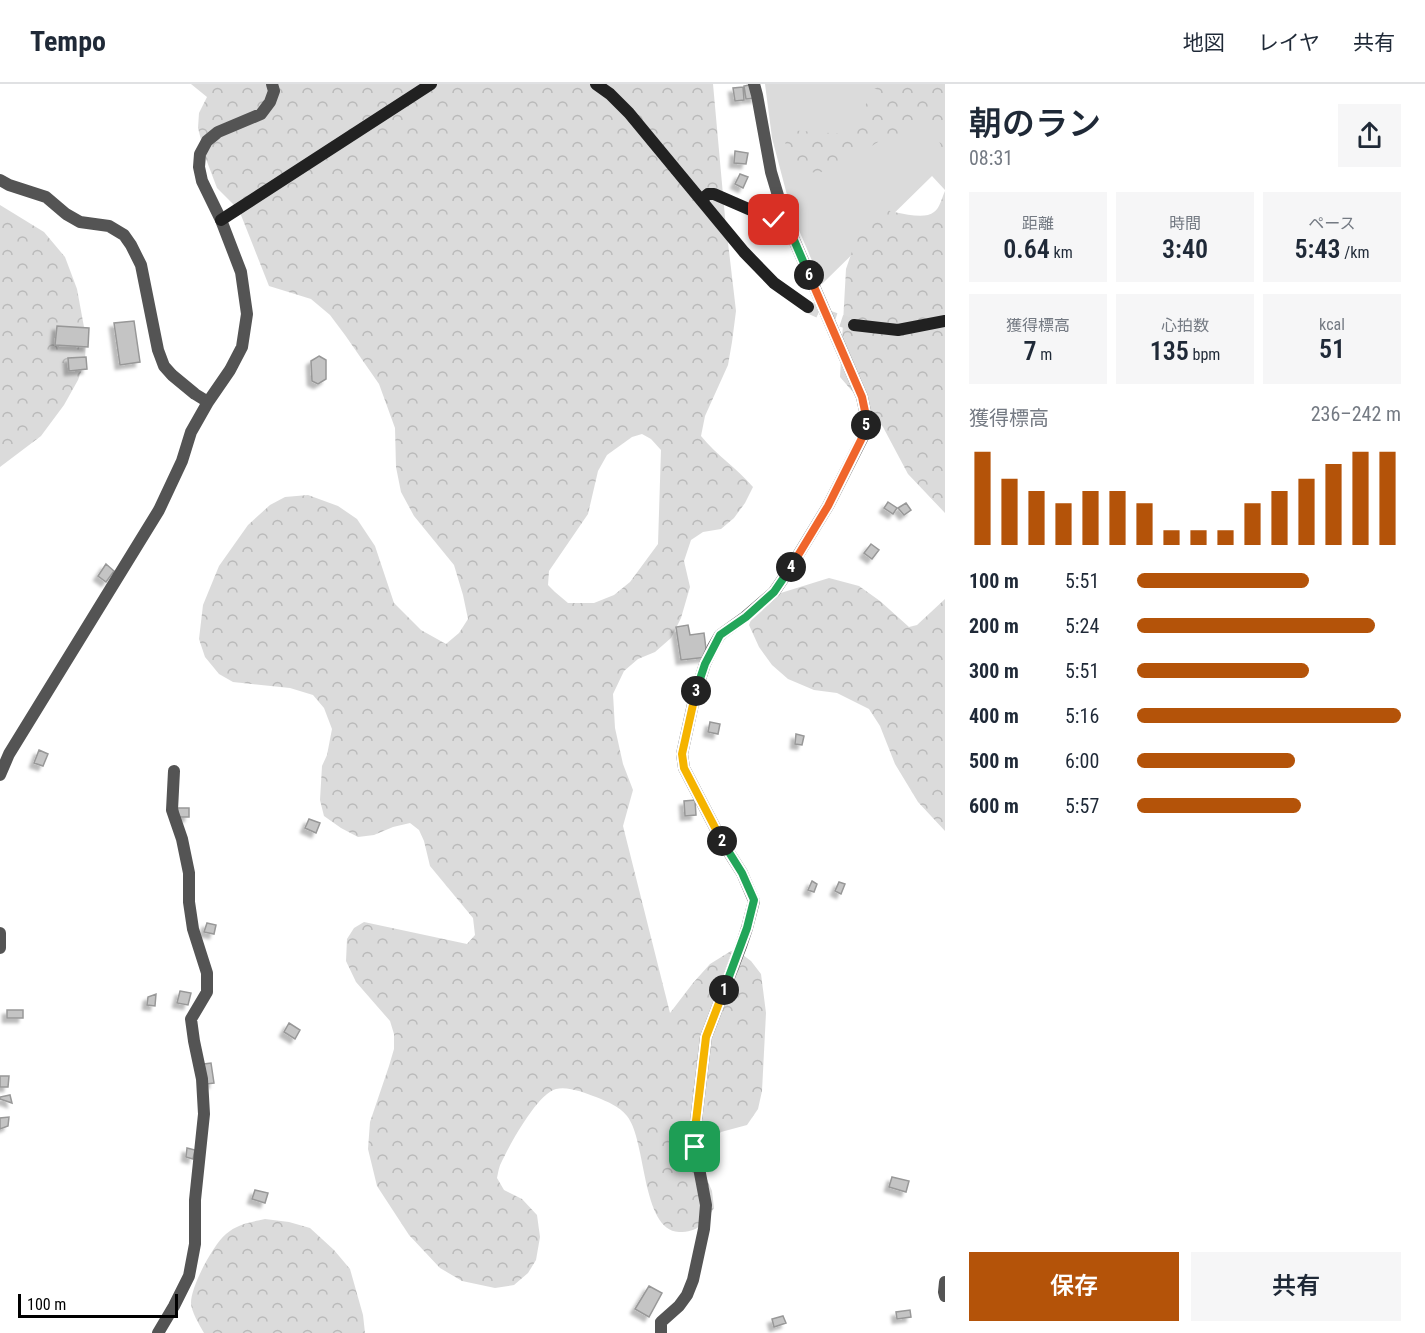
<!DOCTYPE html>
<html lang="ja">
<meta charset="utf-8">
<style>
:root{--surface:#fff;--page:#f6f6f7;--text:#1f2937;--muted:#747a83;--line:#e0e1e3;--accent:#b45309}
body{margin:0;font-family:"Roboto Condensed","Noto Sans JP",sans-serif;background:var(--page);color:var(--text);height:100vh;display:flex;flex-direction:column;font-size:22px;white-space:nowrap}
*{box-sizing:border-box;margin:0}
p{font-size:20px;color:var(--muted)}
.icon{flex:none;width:33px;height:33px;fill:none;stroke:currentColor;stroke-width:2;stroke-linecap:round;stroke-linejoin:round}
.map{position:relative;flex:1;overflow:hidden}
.sheet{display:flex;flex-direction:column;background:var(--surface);width:480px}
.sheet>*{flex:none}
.scale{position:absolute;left:18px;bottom:15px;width:160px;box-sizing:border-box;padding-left:6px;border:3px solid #000;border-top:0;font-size:16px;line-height:21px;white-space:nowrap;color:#000;-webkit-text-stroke:4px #fff;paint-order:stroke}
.pin{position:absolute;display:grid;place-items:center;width:51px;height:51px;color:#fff;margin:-26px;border-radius:12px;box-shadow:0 3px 9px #0006}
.km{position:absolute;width:30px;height:30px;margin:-15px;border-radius:50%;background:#222;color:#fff;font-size:16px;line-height:30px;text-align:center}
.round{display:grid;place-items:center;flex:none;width:63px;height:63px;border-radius:0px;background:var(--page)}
.overview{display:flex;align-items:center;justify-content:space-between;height:102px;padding:0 24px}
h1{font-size:33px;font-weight:600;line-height:45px}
.metrics{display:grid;grid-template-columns:repeat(3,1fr);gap:9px;height:102px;padding:6px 24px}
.metrics div{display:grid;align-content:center;border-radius:0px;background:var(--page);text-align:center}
.metrics b{font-size:26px;font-weight:600}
.metrics small{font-size:16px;font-weight:400}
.metrics p{font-size:16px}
.chart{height:168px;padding:12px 24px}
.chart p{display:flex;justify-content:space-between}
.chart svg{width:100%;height:108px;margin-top:6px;stroke:var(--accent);stroke-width:6}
.primary-button{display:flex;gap:12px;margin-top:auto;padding:12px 24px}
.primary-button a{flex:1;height:69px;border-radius:0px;background:var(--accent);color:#fff;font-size:24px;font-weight:600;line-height:69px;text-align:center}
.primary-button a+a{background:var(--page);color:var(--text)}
ul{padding:0 24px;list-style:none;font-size:20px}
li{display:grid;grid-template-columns:96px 72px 1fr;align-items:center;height:45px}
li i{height:15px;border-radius:8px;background:var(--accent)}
header{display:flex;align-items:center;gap:36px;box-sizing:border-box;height:84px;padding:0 30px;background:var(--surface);border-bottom:2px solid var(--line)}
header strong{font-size:28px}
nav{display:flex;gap:33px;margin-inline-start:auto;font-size:21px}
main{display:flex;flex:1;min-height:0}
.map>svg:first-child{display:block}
</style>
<header>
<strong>Tempo</strong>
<nav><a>地図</a><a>レイヤ</a><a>共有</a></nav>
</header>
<main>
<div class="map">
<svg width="945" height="1249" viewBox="0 0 945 1249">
<defs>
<pattern id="forest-crowns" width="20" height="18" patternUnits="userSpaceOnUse" patternTransform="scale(1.5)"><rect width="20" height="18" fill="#dbdbdb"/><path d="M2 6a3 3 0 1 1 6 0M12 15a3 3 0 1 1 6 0" fill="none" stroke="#bababa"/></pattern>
<filter id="shadow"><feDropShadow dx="-4.5" dy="4.5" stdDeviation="1.5" flood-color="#0004"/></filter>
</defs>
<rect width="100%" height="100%" fill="#fff"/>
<path fill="#dbdbdb" d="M765 0H945V106L932 92 822 200 792 130 772 54Z"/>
<path fill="url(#forest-crowns)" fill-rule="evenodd" d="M191 0H713L725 133 736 227 732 258 728 281 705 332 701 352C716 371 737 384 753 403L745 419 734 434 721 445 703 448 691 456 684 477 690 503 681 534 671 554 655 568 638 575 624 587 613 610 615 644 623 680 633 706 623 742 670 929 693 899 710 880 731 867 739 868 751 877 761 890 766 929 762 1007 758 1025 747 1041 721 1048 707 1062 703 1086 712 1107 714 1124C704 1140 698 1148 679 1148 641 1146 647 1057 627 1032 619 1022 608 1018 596 1013 585 1009 568 1002 556 1005 538 1009 510 1060 502 1077 499 1082 498 1089 497 1094L504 1106 522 1115 537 1131 540 1153 536 1176 528 1189 514 1201 495 1204 462 1197 440 1184 409 1151 377 1102 368 1065 370 1038 389 982 394 965V950L390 937 356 898 346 877 347 855 354 844 364 838 467 860 475 851 473 834 430 782 424 757 419 746 410 739 393 743 374 751 358 753 341 744 324 732 320 716 322 682 327 671 332 645 324 624 313 611 290 604 233 598 219 590 205 573 199 555 203 521 219 482 248 441 270 421 285 413 308 411 338 422 357 435 375 462 394 519 421 546 446 560 459 549 468 535 463 511 454 481 414 432 401 408 396 383 395 344 379 300 345 251 330 231 311 215 269 202 239 126 217 104 206 75 198 44 199 29 207 13ZM642 350 651 355 661 366 658 460 630 498 614 511 594 519H568L555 508 548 501 549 487 588 430 598 387 607 371 632 353Z
M832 0H945V75C940 56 938 51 920 41L878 58 847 78 819 89 801 87 788 77 785 61 788 46 844 50 877 5Z
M945 107V429L908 390 883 343 840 293 846 185 859 147 873 124C889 125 922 138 934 128 940 124 942 113 945 107Z
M0 121 44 148 65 173 77 205 86 254 85 277 78 296 64 321 41 352 0 383Z
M829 494 859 502 880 517 909 543 917 541 945 515V747L918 718 895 680 880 642 869 625 837 609 814 606 788 595 772 581 759 563 749 541 756 522 771 512Z
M265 1135 289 1138 310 1144 334 1166 350 1185 363 1231 365 1249H204C200 1242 191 1227 191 1219 191 1202 213 1161 226 1150 237 1140 251 1138 265 1135Z"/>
<path fill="#c4c4c4" stroke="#989898" stroke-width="1.5" filter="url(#shadow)" d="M754 0 756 14 746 15 744 2Z
M743 3 744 16 735 17 733 4Z
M735 67 748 69 746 80 734 79Z
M740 90 748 93 743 104 735 100Z
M134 237 140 278 120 281 114 239Z
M57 242 89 244 88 263 55 261Z
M319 272 326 276V295L318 300 312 297 311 277Z
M86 273 87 285 69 287 68 274Z
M888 418 897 424 893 430 884 424Z
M906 419 911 426 904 431 898 424Z
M871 460 879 466 872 475 864 469Z
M106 480 114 487 106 498 98 492Z
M688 541 690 551 704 549 707 573 681 576 676 543Z
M710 638 720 640 718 650 708 648Z
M796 650 804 652 802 661 795 660Z
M39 666 48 670 43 682 34 679Z
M695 716 696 731 685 732 684 717Z
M178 724H189V733H178Z
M309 735 320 739 316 749 305 744Z
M812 797 817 800 814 808 808 806Z
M839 798 845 800 841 810 835 807Z
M207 839 216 841 214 850 204 848Z
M180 907 191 909 188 921 177 919Z
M156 910 155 922 147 921 148 913Z
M7 926H23V934H7Z
M289 939 300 946 295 955 284 948Z
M211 979 214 999 207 1000 204 980Z
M0 992H9L8 1003H0Z
M10 1011 12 1019 0 1015V1013Z
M9 1033 8 1042 0 1045V1034Z
M187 1064 195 1066 193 1075 186 1073Z
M892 1093 909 1097 906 1108 889 1103Z
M255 1106 268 1109 265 1119 252 1115Z
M649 1202 662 1209 649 1233 635 1225Z
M910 1226 911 1233 897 1235 896 1228Z
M783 1232 786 1239 774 1243 772 1235Z"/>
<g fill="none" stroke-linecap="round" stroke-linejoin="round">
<path stroke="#d9d9d9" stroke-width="12" stroke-dasharray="12 6" stroke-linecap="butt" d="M808 223 830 233 854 241"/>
<path stroke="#545454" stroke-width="12" d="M0 96 9 101 46 113 66 130 80 138 109 142 124 151 131 161 141 181 158 266 164 282 172 291 195 310 208 318
M0 691 9 670 159 426 182 377 191 348 208 318 230 286 242 263 247 230 241 188 221 136 202 97 199 83 200 70 207 57 218 48 261 30 270 18 274 7 272 0
M0 849V864
M945 1198 944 1208 945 1212
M158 1249 174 1222 189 1192 195 1160V1116L204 1030 202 995 194 957 191 935 207 908V889L193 845 189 818V789L182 755 172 726 174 687
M661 1249V1238L679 1222 687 1211 693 1196 704 1145 706 1121 695 1063 696 1037 706 953 741 862 747 844 754 817 742 789 723 759 684 684 682 670 695 611 705 580 713 563 720 551 745 533 774 508 789 486 828 422 866 347V332L862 313 785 135 771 88 757 11 754 0"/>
<path stroke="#212121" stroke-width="12" d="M596 0 610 10 629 29 744 168 774 199 808 223
M701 116 708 110H714L774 136 785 135
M221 136 431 0
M854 241 898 246 945 237"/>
</g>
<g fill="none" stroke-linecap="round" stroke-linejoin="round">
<g stroke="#fff" stroke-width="12">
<path id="split-1" d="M695 1063 696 1037 706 953 724 906"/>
</g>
<g stroke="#fff" stroke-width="12">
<path id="split-2" d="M722 757 742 789 754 816 747 844 724 906"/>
</g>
<g stroke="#fff" stroke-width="12">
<path id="split-3" d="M696 607 682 670 684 684 722 757"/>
</g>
<g stroke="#fff" stroke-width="12">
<path id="split-4" d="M696 607 705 580 720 551 746 533 774 508 791 483"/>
</g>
<g stroke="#fff" stroke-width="12">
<path id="split-5" d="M791 483 828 422 866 346V341"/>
</g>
<g stroke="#fff" stroke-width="12">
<path id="split-6" d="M809 191 862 313 866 332V341"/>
</g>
<g stroke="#fff" stroke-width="12">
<path id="split-7" d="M774 136 785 135 809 191"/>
</g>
<use href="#split-1" stroke="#f5b400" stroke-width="8"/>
<use href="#split-2" stroke="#22a559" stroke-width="8"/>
<use href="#split-3" stroke="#f5b400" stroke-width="8"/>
<use href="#split-4" stroke="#22a559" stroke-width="8"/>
<use href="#split-5" stroke="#f0652b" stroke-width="8"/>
<use href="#split-6" stroke="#f0652b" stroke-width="8"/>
<use href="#split-7" stroke="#22a559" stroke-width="8"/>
</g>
</svg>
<div class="scale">100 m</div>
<div class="pin" style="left:695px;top:1063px;background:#1e9e55"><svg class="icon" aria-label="arrive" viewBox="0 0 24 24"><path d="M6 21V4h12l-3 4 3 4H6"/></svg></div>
<div class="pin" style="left:774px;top:136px;background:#d93025"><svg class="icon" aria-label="check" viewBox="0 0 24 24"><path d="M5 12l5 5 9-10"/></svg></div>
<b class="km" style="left:724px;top:906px">1</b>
<b class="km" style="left:722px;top:757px">2</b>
<b class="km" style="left:696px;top:607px">3</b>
<b class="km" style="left:791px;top:483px">4</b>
<b class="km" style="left:866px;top:341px">5</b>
<b class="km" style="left:809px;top:191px">6</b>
</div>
<section class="sheet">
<div class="overview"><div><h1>朝のラン</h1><p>08:31</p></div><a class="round"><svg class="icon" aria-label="share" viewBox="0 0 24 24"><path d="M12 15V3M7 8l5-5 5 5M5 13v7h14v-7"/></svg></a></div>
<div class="metrics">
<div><p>距離</p><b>0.64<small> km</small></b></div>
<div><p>時間</p><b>3:40</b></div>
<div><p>ペース</p><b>5:43<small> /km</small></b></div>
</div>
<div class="metrics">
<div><p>獲得標高</p><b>7<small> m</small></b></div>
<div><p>心拍数</p><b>135<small> bpm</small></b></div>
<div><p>kcal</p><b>51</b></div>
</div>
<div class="chart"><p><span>獲得標高</span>236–242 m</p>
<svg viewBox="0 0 160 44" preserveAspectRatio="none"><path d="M5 44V6M15 44V17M25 44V22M35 44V27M45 44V22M55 44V22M65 44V27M75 44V38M85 44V38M95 44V38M105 44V27M115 44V22M125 44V17M135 44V11M145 44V6M155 44V6"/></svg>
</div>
<ul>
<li><b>100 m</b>5:51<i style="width:65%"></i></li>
<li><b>200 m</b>5:24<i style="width:90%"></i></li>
<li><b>300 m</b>5:51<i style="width:65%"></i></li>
<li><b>400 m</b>5:16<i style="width:100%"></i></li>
<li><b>500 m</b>6:00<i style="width:60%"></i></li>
<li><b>600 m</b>5:57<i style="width:62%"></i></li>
</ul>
<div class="primary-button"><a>保存</a><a>共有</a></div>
</section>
</main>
